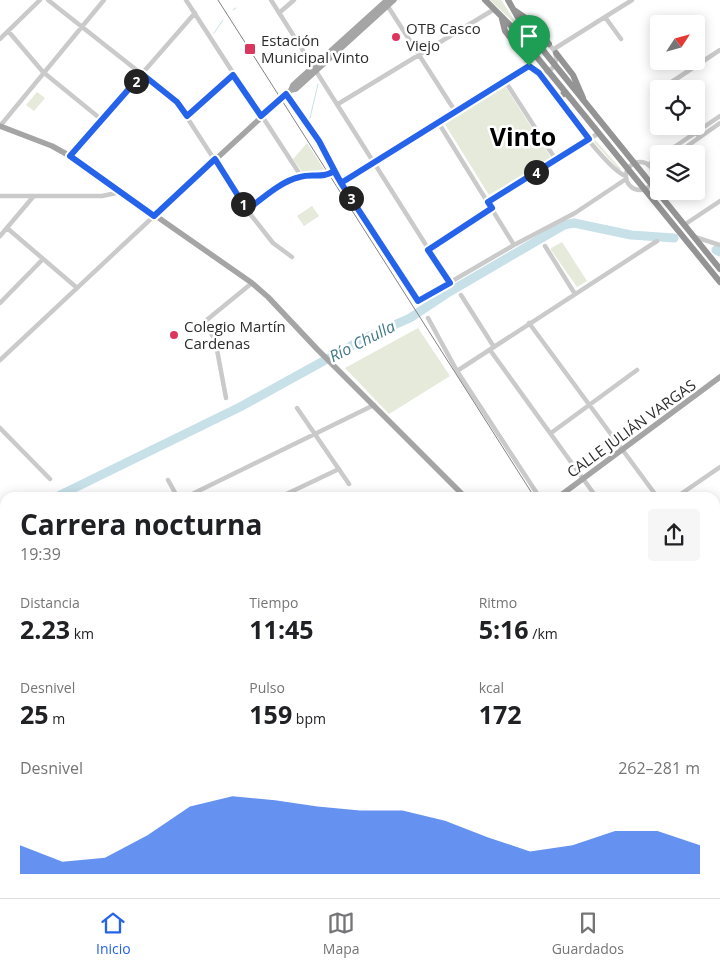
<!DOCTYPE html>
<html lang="es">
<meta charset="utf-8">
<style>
:root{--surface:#fff;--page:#f6f6f6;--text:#202124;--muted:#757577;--line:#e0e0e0;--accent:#2563eb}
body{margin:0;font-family:"Open Sans",sans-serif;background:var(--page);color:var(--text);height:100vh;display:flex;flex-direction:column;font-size:19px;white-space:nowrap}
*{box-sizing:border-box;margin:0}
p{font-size:16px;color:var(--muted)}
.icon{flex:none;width:28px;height:28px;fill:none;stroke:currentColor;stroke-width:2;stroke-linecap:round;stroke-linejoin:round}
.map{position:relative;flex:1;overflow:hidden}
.drawer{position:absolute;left:0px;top:492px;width:720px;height:406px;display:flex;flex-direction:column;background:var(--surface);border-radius:15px 15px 0 0;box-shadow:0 2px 12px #0003}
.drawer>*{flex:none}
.needle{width:32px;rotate:54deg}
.tools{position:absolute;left:650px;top:15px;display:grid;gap:10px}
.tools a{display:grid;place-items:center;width:55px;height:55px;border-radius:5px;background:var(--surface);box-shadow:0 2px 12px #0003;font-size:25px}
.pin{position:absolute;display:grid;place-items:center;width:42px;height:42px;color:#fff;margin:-51px -21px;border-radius:50% 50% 50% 0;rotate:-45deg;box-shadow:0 0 5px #0007}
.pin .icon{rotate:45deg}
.km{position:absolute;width:25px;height:25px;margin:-12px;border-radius:50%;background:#222;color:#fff;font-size:14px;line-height:25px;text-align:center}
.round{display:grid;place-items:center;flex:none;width:52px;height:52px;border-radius:5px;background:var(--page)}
.headline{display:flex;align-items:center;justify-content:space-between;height:85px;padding:0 20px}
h1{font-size:28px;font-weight:700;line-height:38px}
.stats{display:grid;grid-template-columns:repeat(3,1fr);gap:8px;height:85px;padding:5px 20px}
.stats div{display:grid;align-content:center}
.stats b{font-size:25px;font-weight:700}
.stats small{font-size:14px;font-weight:400}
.stats p{font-size:14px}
.chart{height:140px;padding:10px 20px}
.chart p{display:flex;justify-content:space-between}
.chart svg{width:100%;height:90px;margin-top:5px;fill:var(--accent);opacity:.7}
.menu{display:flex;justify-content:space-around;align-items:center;height:70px;border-top:1px solid var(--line);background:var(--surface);font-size:14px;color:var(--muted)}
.menu a{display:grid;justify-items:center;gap:2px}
.menu .on{color:var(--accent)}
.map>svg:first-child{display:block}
</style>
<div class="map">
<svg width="720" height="898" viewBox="0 0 720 898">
<rect width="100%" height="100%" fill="#fff"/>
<path fill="#e5eadb" d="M490 0H501L519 27 494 4Z
M502 85 505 86 550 156 549 159 489 195 443 121Z
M37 92 45 98 34 111 26 105Z
M595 140 621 169 620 171 594 142Z
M307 143 327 174 303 173 293 159Z
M312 206 319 216 304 226 297 216Z
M562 242 587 281 577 287 551 250V248Z
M418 328 450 376 389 414 345 368Z"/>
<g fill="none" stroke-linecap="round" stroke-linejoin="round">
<path stroke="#c8e1e9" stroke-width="1" d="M233 10 236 8
M214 33 223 20
M310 118 318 84
M0 558 5 554
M0 632 5 634
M715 876 720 874
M476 894 480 898
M606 898 614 894"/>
<path stroke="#c8e1e9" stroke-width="9" d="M716 250 720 252
M54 498 240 407 367 337 410 318 449 292 564 225 574 223 631 235 674 238
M0 542 5 537
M0 867 5 869
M44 894V898"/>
<path stroke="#cacaca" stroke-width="4.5" d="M48 0 177 102 247 210 273 243 292 257
M186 0 261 116
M271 0 450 283
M387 5 455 111
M279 13 294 0
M605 17 621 39
M9 32 43 72 102 120
M0 39 40 0
M526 58a15 15 0 1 1 30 0a15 15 0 1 1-30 0Z
M554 49 632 0
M539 73 543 81C557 99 608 171 626 176
M505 81 556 160
M661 89 720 50
M287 94 319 141 341 183 418 301 514 245 575 213 626 179
M338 104 493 10
M187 116 233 75
M262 116 301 176
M438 122 514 245
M0 126 104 0
M691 126 698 135
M664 154 720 116
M676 154 720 123
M70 156 195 13
M626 176a14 14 0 1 1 28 0a14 14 0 1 1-28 0Z
M648 165 659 157
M652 170 659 166
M341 183 529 66
M0 196H102L121 192
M488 201 599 133
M247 210C263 198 281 181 300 177 312 173 323 179 334 171
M684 225 720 201
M7 228 76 287
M0 236 33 197
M695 237 720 245
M545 246 575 294
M428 250 493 208
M461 295 494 347
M0 303 43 259
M428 318 457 371 540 498
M529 323 658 498
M490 350 597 498
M0 360 154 216
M457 371 657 241
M226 398 215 339 203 323 252 283
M297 408 349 484
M0 428 50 479
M551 433 637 370
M168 480 178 498
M184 498 374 405
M278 498 339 469
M675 498 720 467
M715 569 720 575
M715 600 720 596
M0 847 5 852
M715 880 720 878
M0 884 5 886
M18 894 23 898
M116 894 118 898
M232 894 234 898
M240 894 242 898
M394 894 397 898
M481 894 487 898
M629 894 632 898
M57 898 58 894
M204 898 210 894
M299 898 306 894
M508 898H517
M684 898 691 894"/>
<path stroke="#a5a5a5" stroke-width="5.5" d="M291 90 293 85 387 0
M0 126 52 146 70 156 252 283 268 297 317 349 466 498
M154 216 291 90 296 89 394 0
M557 498 720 377
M715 775 720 782"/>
<path stroke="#949494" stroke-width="6" d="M485 0 514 29 720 282
M508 0 521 23 720 269
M514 10 527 19 549 44
M502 19 505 31 526 58
M556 53 573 75 583 98
M557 99 565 93"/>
<path stroke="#828282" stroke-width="1" d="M218 0 535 498
M625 894 628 898"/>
</g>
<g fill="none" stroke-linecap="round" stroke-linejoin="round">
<g stroke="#fff" stroke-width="10">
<path id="route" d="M529 66 341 183 334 171C323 179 312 173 300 177 281 181 263 198 247 210L215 159 154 216 70 156 142 74 177 102 187 116 233 75 261 116 286 94 319 141 341 183 418 301 450 283 428 250 492 208 488 202 589 139 539 73 529 66"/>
</g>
<use href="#route" stroke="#2563eb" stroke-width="6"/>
</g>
<g fill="#db375e" stroke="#fff" stroke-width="2">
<circle cx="396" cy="37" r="5"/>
<rect x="244" y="43" width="12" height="12" rx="2.5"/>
<circle cx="174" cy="335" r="5"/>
</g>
<g text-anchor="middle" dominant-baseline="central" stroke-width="5" stroke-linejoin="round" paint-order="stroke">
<g font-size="15" fill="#2d2d2d" stroke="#fff" text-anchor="start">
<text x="406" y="28">OTB Casco<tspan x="406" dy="17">Viejo</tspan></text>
<text x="261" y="40">Estación<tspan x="261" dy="17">Municipal Vinto</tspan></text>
<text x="184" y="326">Colegio Martín<tspan x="184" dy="17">Cardenas</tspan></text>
</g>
<g font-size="15" fill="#2d2d2d" stroke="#fff">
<text transform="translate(631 428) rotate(-36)">CALLE JULIÁN VARGAS</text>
</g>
<g font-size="16" font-style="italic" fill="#40798a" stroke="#fff">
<text transform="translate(362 341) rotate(-27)">Río Chulla</text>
</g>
<g font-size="25" font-weight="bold" fill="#000" stroke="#fff">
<text x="523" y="136">Vinto</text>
</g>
</g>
</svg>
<div class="tools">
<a><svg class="needle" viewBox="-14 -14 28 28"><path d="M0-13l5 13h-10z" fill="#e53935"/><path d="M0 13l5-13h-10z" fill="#757577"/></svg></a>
<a><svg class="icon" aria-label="locate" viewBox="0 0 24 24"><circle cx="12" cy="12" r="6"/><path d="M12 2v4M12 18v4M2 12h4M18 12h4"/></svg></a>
<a><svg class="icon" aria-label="layers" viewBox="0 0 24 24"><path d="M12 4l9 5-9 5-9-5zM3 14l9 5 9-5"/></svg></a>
</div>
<div class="pin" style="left:529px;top:66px;background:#1e9e55"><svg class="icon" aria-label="arrive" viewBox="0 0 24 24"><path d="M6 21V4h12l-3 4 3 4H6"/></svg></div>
<b class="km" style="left:243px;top:204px">1</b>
<b class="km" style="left:136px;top:81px">2</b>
<b class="km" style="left:351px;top:198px">3</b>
<b class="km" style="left:536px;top:172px">4</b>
<section class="drawer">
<div class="headline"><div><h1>Carrera nocturna</h1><p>19:39</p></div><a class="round"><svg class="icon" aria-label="share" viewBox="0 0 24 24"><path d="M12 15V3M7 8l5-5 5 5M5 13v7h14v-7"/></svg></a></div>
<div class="stats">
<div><p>Distancia</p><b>2.23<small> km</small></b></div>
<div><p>Tiempo</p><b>11:45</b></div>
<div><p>Ritmo</p><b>5:16<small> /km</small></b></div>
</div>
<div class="stats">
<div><p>Desnivel</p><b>25<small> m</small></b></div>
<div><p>Pulso</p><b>159<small> bpm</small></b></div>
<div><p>kcal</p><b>172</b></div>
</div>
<div class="chart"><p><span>Desnivel</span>262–281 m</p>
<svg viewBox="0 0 160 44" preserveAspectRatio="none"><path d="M0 44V30L10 38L20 36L30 25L40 11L50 6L60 8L70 11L80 13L90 13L100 18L110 26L120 33L130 30L140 23L150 23L160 30V44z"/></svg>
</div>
</section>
</div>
<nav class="menu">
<a class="on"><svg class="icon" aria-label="home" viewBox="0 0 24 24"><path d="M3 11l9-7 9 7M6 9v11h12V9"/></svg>Inicio</a>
<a><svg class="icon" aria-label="map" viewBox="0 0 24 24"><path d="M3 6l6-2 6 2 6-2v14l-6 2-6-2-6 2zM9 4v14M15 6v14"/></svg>Mapa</a>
<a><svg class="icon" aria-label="saved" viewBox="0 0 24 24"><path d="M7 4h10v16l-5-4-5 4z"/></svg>Guardados</a>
</nav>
